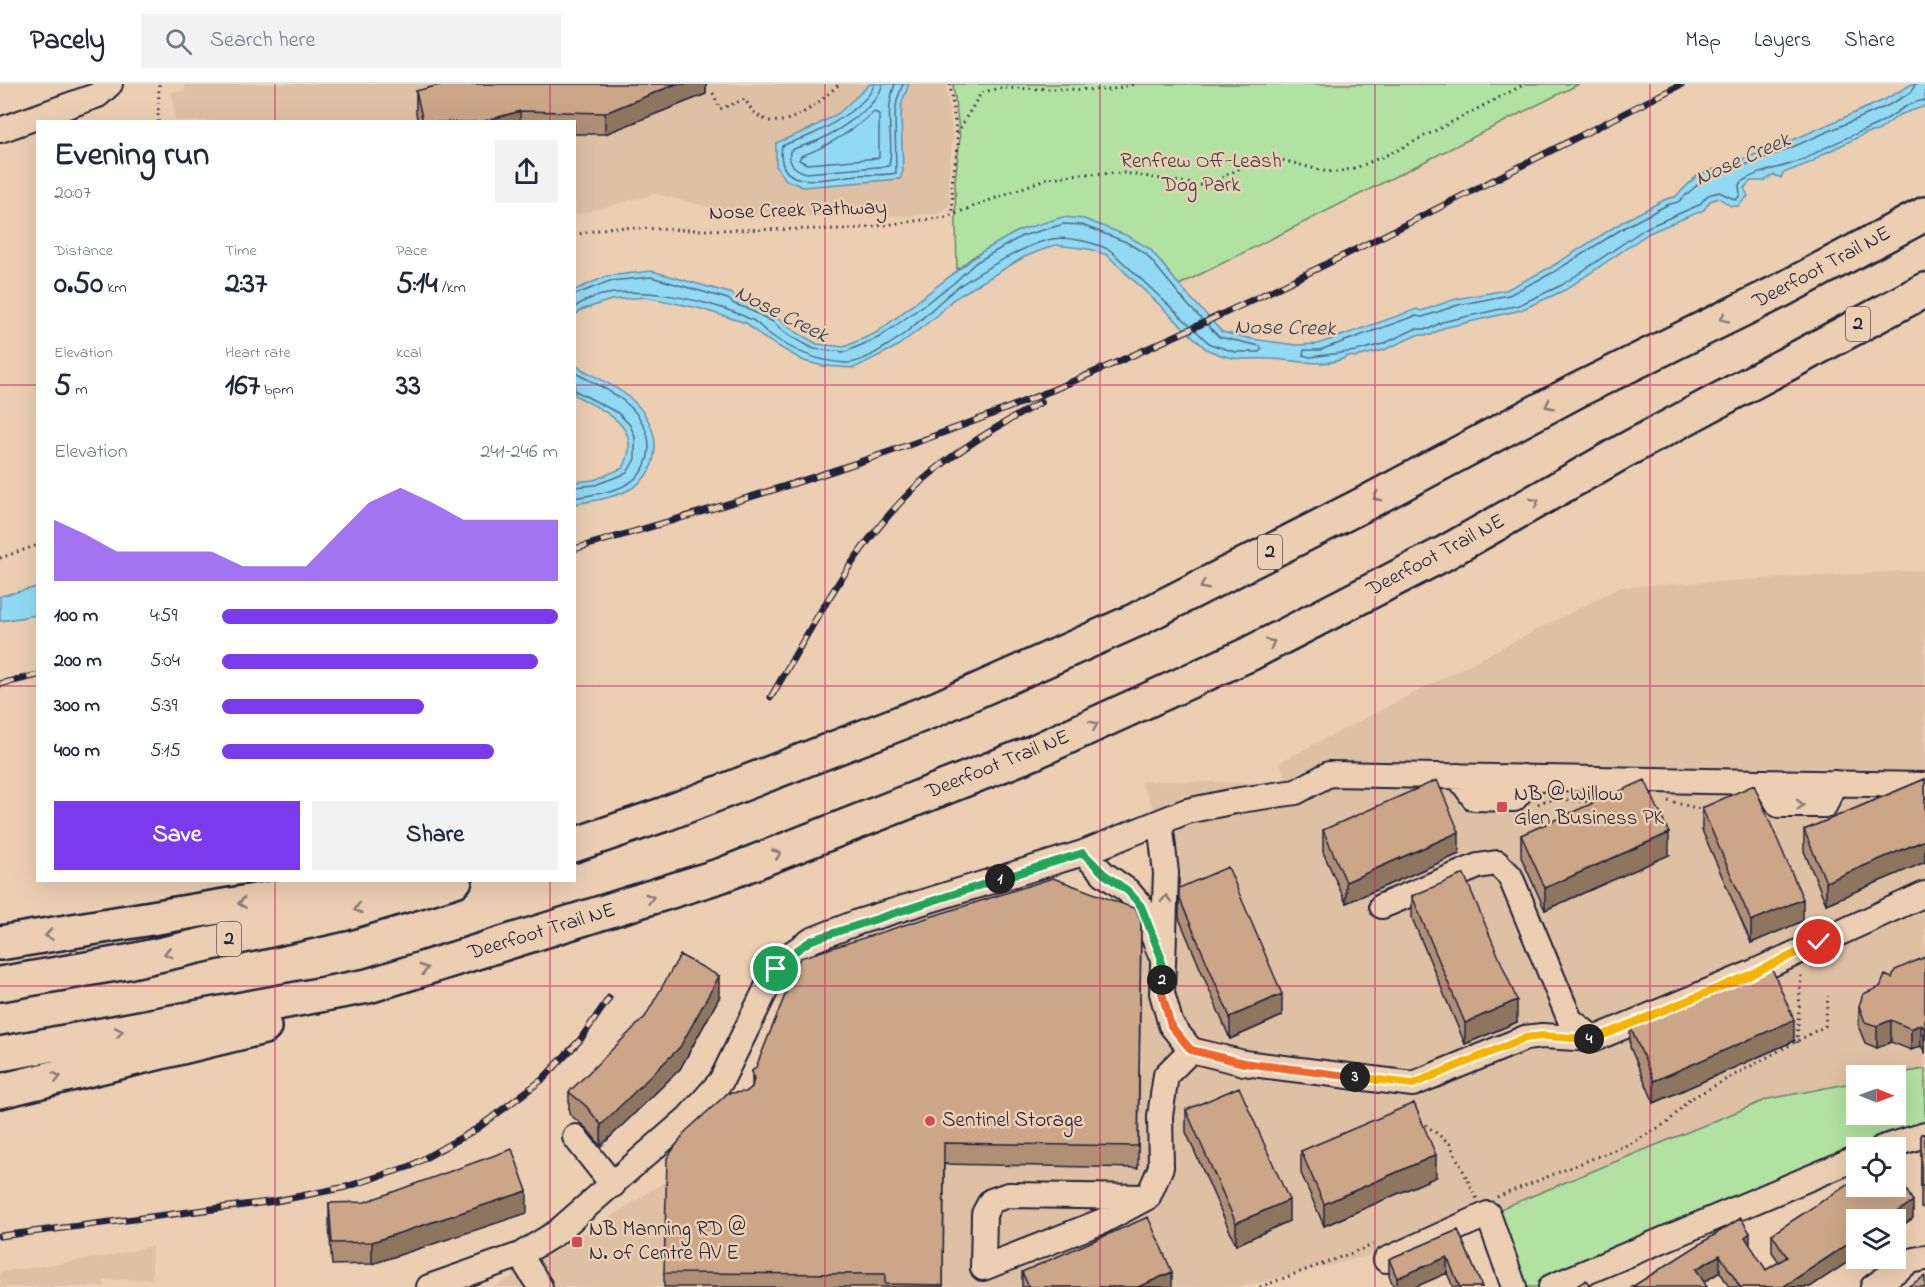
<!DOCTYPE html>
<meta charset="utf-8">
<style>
:root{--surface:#fff;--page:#f2f2f3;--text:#1f2937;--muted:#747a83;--line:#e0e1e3;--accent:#7c3aed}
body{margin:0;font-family:"Indie Flower",sans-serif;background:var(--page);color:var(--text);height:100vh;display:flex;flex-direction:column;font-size:22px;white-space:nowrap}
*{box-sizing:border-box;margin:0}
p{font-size:20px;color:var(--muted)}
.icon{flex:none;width:33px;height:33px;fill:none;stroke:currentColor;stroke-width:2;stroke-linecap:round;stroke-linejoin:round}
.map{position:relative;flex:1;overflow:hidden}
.sheet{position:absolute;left:36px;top:36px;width:540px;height:762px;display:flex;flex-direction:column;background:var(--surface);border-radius:0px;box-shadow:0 6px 24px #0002}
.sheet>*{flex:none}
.needle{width:39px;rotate:91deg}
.buttons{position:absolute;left:1846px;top:981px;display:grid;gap:12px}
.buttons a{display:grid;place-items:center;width:60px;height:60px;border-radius:0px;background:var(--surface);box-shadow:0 6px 24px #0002;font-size:30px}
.pin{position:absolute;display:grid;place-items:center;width:51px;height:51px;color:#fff;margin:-26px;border:3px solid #fff;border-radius:50%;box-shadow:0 2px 6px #0007}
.km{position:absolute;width:30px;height:30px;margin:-15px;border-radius:50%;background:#222;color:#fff;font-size:16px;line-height:30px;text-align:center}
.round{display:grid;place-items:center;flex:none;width:63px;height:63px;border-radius:0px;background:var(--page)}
.overview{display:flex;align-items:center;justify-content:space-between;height:102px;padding:0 18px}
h1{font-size:33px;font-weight:700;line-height:45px}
.stats{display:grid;grid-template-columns:repeat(3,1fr);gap:9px;height:102px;padding:6px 18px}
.stats div{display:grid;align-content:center}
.stats b{font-size:30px;font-weight:700}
.stats small{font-size:16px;font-weight:400}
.stats p{font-size:16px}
.chart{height:168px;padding:12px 18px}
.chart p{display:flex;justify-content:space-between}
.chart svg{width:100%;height:108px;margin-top:6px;fill:var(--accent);opacity:.7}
.action{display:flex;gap:12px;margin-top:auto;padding:12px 18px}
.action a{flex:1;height:69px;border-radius:0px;background:var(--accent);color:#fff;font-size:24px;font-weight:700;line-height:69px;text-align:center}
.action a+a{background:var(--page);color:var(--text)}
ul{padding:0 18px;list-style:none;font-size:20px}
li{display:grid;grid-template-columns:96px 72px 1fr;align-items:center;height:45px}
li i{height:15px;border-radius:8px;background:var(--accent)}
header{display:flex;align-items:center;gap:36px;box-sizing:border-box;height:84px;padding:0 30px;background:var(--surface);border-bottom:2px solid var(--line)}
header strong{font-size:28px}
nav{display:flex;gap:33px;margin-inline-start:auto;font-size:21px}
.search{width:420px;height:54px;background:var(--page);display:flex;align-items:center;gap:15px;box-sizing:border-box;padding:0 21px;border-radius:0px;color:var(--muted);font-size:22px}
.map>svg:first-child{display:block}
</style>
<header>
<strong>Pacely</strong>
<div class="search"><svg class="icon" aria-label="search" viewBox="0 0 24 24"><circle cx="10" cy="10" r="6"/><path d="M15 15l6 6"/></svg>Search here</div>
<nav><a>Map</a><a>Layers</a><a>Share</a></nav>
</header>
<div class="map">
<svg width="1925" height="1203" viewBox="0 0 1925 1203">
<rect width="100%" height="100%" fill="#eccfb3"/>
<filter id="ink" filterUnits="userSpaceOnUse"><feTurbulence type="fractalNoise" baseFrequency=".0167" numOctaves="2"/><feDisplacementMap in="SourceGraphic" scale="12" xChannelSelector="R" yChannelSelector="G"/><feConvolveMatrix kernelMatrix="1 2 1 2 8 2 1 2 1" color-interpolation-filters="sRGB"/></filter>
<g filter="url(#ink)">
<path fill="#dec0a4" d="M185 0H946L953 53 948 94 950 119 942 129 909 132 751 133 655 110 575 131 574 38 175 37 172 8 185 7Z
M1925 486V985L1889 991 1857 992V998L1768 1015 1488 1130 1375 1170 1242 1203H863L864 1079 1138 1084 1141 849 1160 738 1140 697 1287 699 1280 678 1620 503Z
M667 1096 664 1203H494L597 1142Z
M152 1162V1195L104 1196V1203H0V1188L104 1173Z"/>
<path fill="#b2e2a2" stroke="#6a826e" stroke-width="1.5" d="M953 0H1579L1179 201 1150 165 1084 135 1020 146 971 174 957 186 955 97 960 53Z
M1925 985V1051L1882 1063 1857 1064 1551 1203H1514L1488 1130 1768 1015 1857 998V1030H1896V992L1889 991Z"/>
<path fill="#92daf4" stroke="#6590aa" stroke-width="1.5" d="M870 0H909L902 18 901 33 903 87 900 95 803 103 786 96 776 82V59L810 45 839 29Z
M1912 0H1925V22L1899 31 1878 47 1867 49 1821 71 1812 78 1783 89 1781 94 1774 91 1764 97H1751L1744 104 1748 112 1738 122H1731L1719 114 1710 117 1704 126 1649 149 1565 206 1521 226 1443 244 1431 251H1417L1384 266 1356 273 1349 272C1326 285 1296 276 1271 275 1259 274 1245 276 1233 274 1224 273 1215 269 1206 265L1107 171 1089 165 1055 161 1024 173 952 216 938 231 896 263 854 284 823 282 804 277 762 253 746 239 698 224 646 213 611 216 581 226 575 232V206L607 192 652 187 733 210 736 215 748 218 775 232 791 245 817 260 844 263 876 249 983 167 1020 146 1063 133 1084 135 1128 152 1150 165 1179 201 1222 248 1252 255 1296 261 1318 260 1417 225 1421 227 1456 215 1506 206 1551 183 1622 138 1666 115 1675 113 1698 91 1779 62 1884 16Z
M575 281C592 292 615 301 630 314 644 326 655 344 655 362 654 409 612 413 575 420V398L594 396 623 384C645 342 605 328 575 311Z
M37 503V531L0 537V512Z"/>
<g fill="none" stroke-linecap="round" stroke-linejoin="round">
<path stroke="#4f6c85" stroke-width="1.5" d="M874 0C872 17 829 43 813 50 803 55 792 57 782 62 774 111 830 93 858 91 870 90 883 92 896 89L895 32 897 16 903 0
M882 0C881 21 835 49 817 57 808 61 798 62 790 67 788 80 794 85 806 89L889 82C895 54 883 32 895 0
M1915 0 1912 8 1887 22 1781 68 1703 96 1678 118 1667 121 1625 143 1554 188 1509 211 1458 221 1423 233 1415 232 1320 266H1304L1303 271 1310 273 1356 267 1383 260 1415 245H1429L1442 238 1519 221 1562 201 1646 144 1699 121 1708 111 1719 108 1736 116 1740 111 1739 101C1751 86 1791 84 1810 72 1830 60 1854 51 1876 41 1894 33 1903 19 1925 16
M874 28 879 30V74L807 80 799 76 801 72C829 62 851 48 874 28Z
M574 211 610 197 651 193 728 215 734 220 746 224 773 238 788 251 814 265 845 268 880 253 954 199 975 179 1022 152 1064 140 1082 141 1126 158 1146 170 1188 221 1219 253 1260 262 1262 265 1259 268H1235L1210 260 1110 166C1095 159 1070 152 1052 155 1026 160 969 193 948 211 927 229 909 249 885 263 875 269 860 279 847 279 819 278 791 266 768 249 761 244 758 238 750 235 711 216 611 192 574 224
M574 288C591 298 611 306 626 319 638 329 649 346 649 362 648 405 608 408 574 414
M574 306 618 329 630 341 635 353V375L627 389 595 401 574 403"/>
<g stroke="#22223b" stroke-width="28">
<path id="minor" d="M0 46 98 11 110 0
M1458 692 1474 714 1514 715 1522 706 1523 693
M1765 698 1779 721H1825L1834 699
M1160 738 1166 789 1162 909 1171 941 1191 966 1244 979 1413 1000 1525 954 1542 952 1594 955 1752 889 1925 810
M1083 769 1104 790 1128 807 1141 822 1160 869
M1382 822 1478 782 1497 779 1510 792 1570 936 1594 955
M575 1053 613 1101
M1882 1064 1925 1051
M1148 1113 1008 1111 991 1117 984 1130 983 1184 1103 1137 1148 1113 1161 1083 1160 1032 1166 991 1191 966
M520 1171 540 1203
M1386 1176 1488 1130 1514 1203
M429 1203 520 1171 556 1149 689 1033 721 997 776 885 785 874 812 856 858 838 1083 769 1187 727 1240 716 1296 708 1329 690 1925 701
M1551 1203 1857 1074
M1873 1203 1910 1177 1925 1174"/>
</g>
<g stroke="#22223b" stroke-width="38">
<path id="highway" d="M574 761 665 730 936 625 1136 536 1366 419 1578 306 1782 206 1925 130
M0 859 382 796
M0 900 127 878 342 830 455 796
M0 970 368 902 722 791 1032 669 1249 570 1443 470 1624 367 1925 206
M0 1007 264 943"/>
</g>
<path stroke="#22223b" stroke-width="3" stroke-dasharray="1.5 4.5" stroke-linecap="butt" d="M950 0 958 61 952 99 953 130
M713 9 720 25 745 15C769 62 814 24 839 0
M158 38 159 0
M957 49 981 9 999 4 1109 6 1135 0
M574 151 613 143 686 146 853 145 946 133 1048 94 1081 90 1124 89 1206 102 1256 76 1270 73 1324 87 1338 88 1358 83 1396 67 1525 0
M0 474 38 461
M1668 717 1705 726
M1538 720 1547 716 1599 718
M1797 959 1801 889
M1421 1037 1450 1060 1477 1115
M1497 1113 1634 1058 1668 1038 1690 1015 1825 942 1828 912
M1260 1203 1373 1161"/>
<use href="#minor" stroke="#eccfb3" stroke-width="24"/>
<use href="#highway" stroke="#eccfb3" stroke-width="33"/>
<g stroke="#22223b" stroke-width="7">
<path id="rail" d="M574 465C749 415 923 363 1090 290 1291 203 1486 99 1682 0
M0 600 38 591
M771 613C815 537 857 456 923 396 958 365 1000 341 1041 318
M0 1152 276 1117 346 1103 411 1082 478 1044 543 995 580 956 609 914"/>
</g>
<use href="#rail" stroke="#eccfb3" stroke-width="4.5" stroke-dasharray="14" stroke-linecap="butt"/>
</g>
<path fill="#af8f76" stroke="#22223b" stroke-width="1.5" d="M706 0V10L605 50H574V38H418L416 29V7Z
M1925 695V778L1826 820 1804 767V746Z
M1702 724 1803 837 1751 859 1702 746Z
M1323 746 1459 770 1346 819 1323 768Z
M1521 751 1669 771 1545 826 1521 773Z
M1179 804 1282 932 1230 955 1179 834Z
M1412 812 1517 938 1465 960 1412 834Z
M1141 837 1138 1084 944 1080 943 1203H664V1189L746 1008 752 1003V987Z
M1925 873V968L1921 962 1911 966 1891 958 1877 964 1865 959 1859 944V922L1880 903Z
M719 914 680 985 601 1062 586 1044 569 1030V1008Z
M1630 942 1794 957 1654 1019 1630 963Z
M1186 1026 1289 1137 1236 1161 1186 1048Z
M1921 1050H1925V1124H1921Z
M1301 1067 1436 1093 1324 1142 1301 1089Z
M329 1119 527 1129 372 1180 332 1181 329 1141Z
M1741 1134 1750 1162 1766 1186 1779 1178 1772 1168V1150L1913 1134 1810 1203H1729L1720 1188 1704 1198 1632 1203Z
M1458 1146 1482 1203H1453L1447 1189 1415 1203H1394L1389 1192V1175Z
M1022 1188 1172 1203H1022Z"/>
<path fill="#8e7460" stroke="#22223b" stroke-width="1.5" d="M676 0H706V10L605 50V29Z
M520 27V38H481Z
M1459 748V770L1346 819V798Z
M1669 749V771L1545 826V804Z
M1925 756V778L1826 820V798Z
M1803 815V837L1751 859V837Z
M719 892V914L680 985 601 1062V1041Z
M1282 910V932L1230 955V933Z
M1517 916V938L1465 960V939Z
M1794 936V957L1654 1019V997Z
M1891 936V958L1877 964V942Z
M1921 940V962L1911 966V945Z
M1925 946V968L1924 969V947Z
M1436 1071V1093L1324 1142V1120Z
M527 1107V1129L372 1180V1158Z
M1289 1116V1137L1236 1161V1139Z
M1913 1117V1134L1896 1146V1136H1885Z
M1750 1149V1167L1745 1153Z
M1857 1154V1172L1810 1203H1783Z
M1720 1171V1188L1696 1203V1185Z
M1447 1173V1189L1415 1203H1397V1194Z
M1172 1188V1203H1138Z"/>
<path fill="#cba689" stroke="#22223b" stroke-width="1.5" d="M443 0H676L605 29 520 27 481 38H423L416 7Z
M1925 695V756L1826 798 1804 746Z
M1437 696 1459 748 1346 798 1323 746Z
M1645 696 1669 749 1545 804 1521 751Z
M1754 701 1803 815 1751 837 1702 724Z
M1228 783 1282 910 1230 933 1179 813V804Z
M1464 790 1517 916 1465 939 1412 812Z
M1053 794 1136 825 1141 837 1138 1062 944 1059 943 1201 885 1200V1190L664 1189 667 1074 686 1047 728 1009 746 1008 752 1003 754 995 752 987 756 983 800 874Z
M680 871 719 892 680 963 601 1041 586 1022 569 1008 645 933Z
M1925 873V946L1921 940 1911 945 1891 936 1877 942 1865 938 1859 922 1863 910 1880 903 1885 891 1892 894 1895 886Z
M1770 880 1794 936 1654 997 1630 942Z
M1239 1003 1289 1116 1236 1139 1186 1026Z
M1414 1019 1436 1071 1324 1120 1301 1067Z
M1921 1050H1925V1102H1921Z
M512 1065 527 1107 372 1158 332 1159 329 1119 365 1118Z
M1896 1089 1913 1117 1885 1136H1857V1154L1783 1203H1740L1720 1171 1696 1185 1707 1203H1632L1741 1134 1750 1149 1745 1153 1766 1186 1787 1173 1772 1150 1857 1094V1102H1896Z
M1148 1133 1172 1188 1138 1203H1029L1022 1188Z
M1458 1146 1482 1203H1460L1447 1173 1397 1194 1389 1175Z
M1925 1192V1203H1907Z
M1586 1196 1591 1203H1575Z"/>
<defs><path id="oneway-chevron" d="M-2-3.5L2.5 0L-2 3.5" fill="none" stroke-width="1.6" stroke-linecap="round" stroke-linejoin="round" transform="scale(1.5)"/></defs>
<g stroke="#877877">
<use href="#oneway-chevron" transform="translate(1724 234) rotate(154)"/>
<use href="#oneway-chevron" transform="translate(1549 321) rotate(152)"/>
<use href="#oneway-chevron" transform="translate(1377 413) rotate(152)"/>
<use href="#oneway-chevron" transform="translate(1535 418) rotate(-30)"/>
<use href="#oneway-chevron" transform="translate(1204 502) rotate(153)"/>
<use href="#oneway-chevron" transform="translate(1271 559) rotate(-27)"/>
<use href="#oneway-chevron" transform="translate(1094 641) rotate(-24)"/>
<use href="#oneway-chevron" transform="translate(1800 721) rotate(-1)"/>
<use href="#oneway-chevron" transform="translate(777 770) rotate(-22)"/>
<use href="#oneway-chevron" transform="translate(650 814) rotate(-17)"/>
<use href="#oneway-chevron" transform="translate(1166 815) rotate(-90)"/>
<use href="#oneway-chevron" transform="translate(242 819) rotate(171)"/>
<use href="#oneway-chevron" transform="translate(358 825) rotate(163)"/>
<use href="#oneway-chevron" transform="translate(49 851) rotate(171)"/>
<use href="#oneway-chevron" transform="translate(168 869) rotate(167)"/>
<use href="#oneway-chevron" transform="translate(424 885) rotate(-17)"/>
<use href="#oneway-chevron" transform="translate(119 948) rotate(-11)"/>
<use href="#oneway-chevron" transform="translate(57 993) rotate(-14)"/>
</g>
</g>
<g fill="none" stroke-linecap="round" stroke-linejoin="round" filter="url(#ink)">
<g stroke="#fff" stroke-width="12">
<path id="split-1" d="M776 885 785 874 812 856 1000 795"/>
</g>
<g stroke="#fff" stroke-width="12">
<path id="split-2" d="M1000 795 1083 769 1104 790 1128 807 1141 822 1161 873 1162 896"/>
</g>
<g stroke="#fff" stroke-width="12">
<path id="split-3" d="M1162 896V909L1171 942 1191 966 1244 979 1355 993"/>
</g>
<g stroke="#fff" stroke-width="12">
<path id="split-4" d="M1355 993 1413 1000 1525 954 1542 952 1589 955"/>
</g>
<g stroke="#fff" stroke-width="12">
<path id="split-5" d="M1589 955H1594L1752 890 1819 858"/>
</g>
<use href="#split-1" stroke="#22a559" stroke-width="8"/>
<use href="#split-2" stroke="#22a559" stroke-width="8"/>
<use href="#split-3" stroke="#f0652b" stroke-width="8"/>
<use href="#split-4" stroke="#f5b400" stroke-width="8"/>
<use href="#split-5" stroke="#f5b400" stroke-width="8"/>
</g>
<path fill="none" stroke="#c2185b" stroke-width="1.5" stroke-opacity="0.55" d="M275 0V38M550 0V38M825 0V1203M1100 0V1203M1375 0V1203M1650 0V1203M0 301H38M574 301H1925M0 602H38M574 602H1925M275 796V1203M550 796V1203M0 902H1925"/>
<g fill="#d1495b" stroke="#eccfb3" stroke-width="2">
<rect x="1496" y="717" width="12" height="12" rx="3"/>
<circle cx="930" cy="1037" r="6"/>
<rect x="571" y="1152" width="12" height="12" rx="3"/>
</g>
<g text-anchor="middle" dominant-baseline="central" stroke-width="5" stroke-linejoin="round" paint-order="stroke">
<g fill="#eccfb3" stroke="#5f565f" stroke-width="1.5">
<rect x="1846" y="223" width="24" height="34" rx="4.5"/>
<rect x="1258" y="451" width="24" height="34" rx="4.5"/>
<rect x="217" y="838" width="24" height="34" rx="4.5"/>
</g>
<g font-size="20" font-weight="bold" fill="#22223b">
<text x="1858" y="240">2</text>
<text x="1270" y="468">2</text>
<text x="229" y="855">2</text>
</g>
<g font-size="21" fill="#383f4a" stroke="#eccfb3">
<text x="1201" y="78">Renfrew Off-Leash<tspan x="1201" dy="24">Dog Park</tspan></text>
</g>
<g font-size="21" fill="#22223b" stroke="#eccfb3">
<text transform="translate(798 127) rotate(-2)">Nose Creek Pathway</text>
<text transform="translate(1822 184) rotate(-28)">Deerfoot Trail NE</text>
<text transform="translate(1436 472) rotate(-28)">Deerfoot Trail NE</text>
<text transform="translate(998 681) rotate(-22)">Deerfoot Trail NE</text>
<text transform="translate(542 848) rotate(-17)">Deerfoot Trail NE</text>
</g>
<g font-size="21" fill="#22223b" stroke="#eccfb3" text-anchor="start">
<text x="1514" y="711">NB @ Willow<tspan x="1514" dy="24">Glen Business PK</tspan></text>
<text x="942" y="1037">Sentinel Storage</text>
<text x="589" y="1146">NB Manning RD @<tspan x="589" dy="24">N. of Centre AV E</tspan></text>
</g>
<g font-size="22" font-style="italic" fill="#333e57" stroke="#eccfb3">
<text transform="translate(1743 76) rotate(-24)">Nose Creek</text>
<text transform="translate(781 231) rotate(27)">Nose Creek</text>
<text transform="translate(1285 245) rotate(1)">Nose Creek</text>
</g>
</g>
</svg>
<div class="buttons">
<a><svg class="needle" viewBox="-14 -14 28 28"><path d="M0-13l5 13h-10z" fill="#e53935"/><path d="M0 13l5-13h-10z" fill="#747a83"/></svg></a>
<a><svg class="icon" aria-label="locate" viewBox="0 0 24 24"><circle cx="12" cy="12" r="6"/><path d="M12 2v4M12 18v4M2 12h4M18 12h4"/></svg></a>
<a><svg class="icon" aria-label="layers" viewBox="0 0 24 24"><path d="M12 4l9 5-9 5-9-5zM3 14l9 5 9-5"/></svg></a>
</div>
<div class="pin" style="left:776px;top:885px;background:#1e9e55"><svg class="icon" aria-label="arrive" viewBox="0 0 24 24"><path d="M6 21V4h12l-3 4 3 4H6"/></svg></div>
<div class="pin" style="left:1819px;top:858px;background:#d93025"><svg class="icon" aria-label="check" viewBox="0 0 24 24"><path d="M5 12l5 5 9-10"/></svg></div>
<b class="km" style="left:1000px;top:795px">1</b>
<b class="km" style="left:1162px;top:896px">2</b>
<b class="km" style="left:1355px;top:993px">3</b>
<b class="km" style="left:1589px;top:955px">4</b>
<section class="sheet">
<div class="overview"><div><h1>Evening run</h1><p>20:07</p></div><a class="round"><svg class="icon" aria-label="share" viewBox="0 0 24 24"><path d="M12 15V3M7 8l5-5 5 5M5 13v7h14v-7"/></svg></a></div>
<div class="stats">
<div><p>Distance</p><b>0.50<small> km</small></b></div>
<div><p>Time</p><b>2:37</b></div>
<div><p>Pace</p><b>5:14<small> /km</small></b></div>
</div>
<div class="stats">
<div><p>Elevation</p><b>5<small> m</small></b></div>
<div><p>Heart rate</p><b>167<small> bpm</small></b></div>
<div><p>kcal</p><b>33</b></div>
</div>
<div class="chart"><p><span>Elevation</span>241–246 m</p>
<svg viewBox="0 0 160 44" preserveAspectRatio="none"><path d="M0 44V19L10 25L20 32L30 32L40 32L50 32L60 38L70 38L80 38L90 25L100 12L110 6L120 12L130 19L140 19L150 19L160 19V44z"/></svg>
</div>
<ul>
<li><b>100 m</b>4:59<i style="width:100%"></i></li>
<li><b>200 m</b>5:04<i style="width:94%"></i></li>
<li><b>300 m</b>5:39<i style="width:60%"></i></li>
<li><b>400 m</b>5:15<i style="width:81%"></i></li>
</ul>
<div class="action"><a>Save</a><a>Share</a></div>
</section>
</div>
